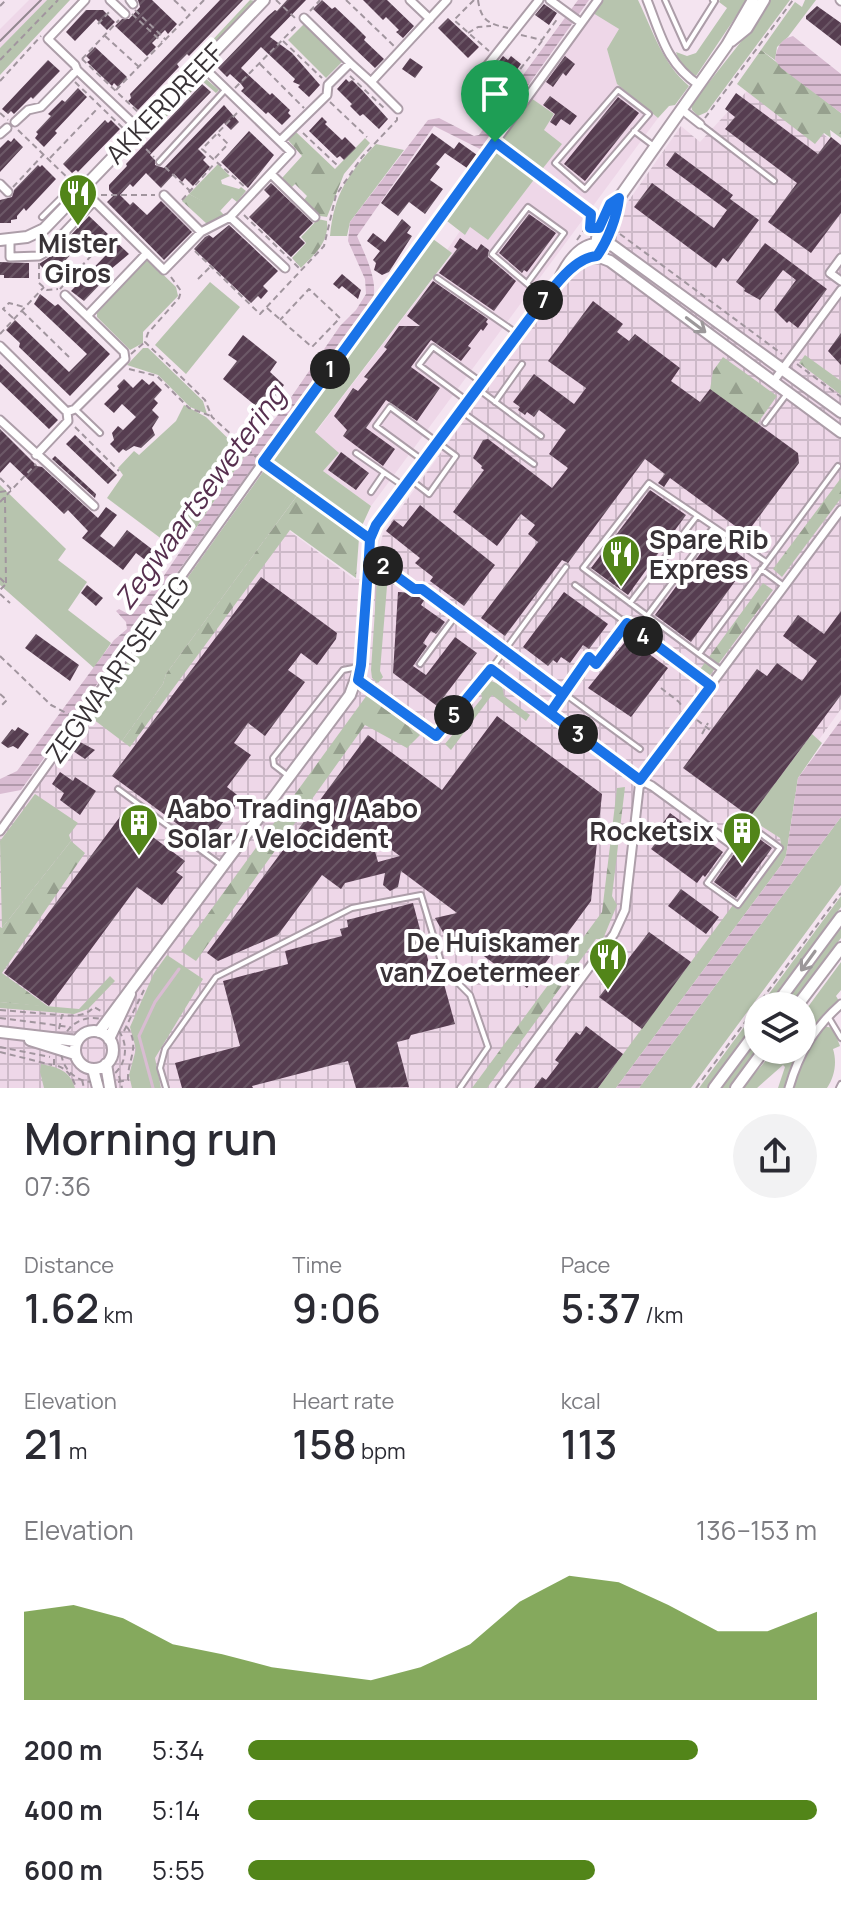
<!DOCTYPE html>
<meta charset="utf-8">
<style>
:root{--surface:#fff;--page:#f2f2f3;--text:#2b2b33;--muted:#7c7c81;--accent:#528519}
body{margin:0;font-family:Manrope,sans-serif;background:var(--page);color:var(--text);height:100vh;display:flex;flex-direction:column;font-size:30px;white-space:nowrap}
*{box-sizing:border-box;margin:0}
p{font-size:26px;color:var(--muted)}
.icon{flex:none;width:44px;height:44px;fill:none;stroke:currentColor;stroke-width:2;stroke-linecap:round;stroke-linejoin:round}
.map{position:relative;height:1088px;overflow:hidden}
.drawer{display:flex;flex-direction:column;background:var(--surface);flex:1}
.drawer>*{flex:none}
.tools{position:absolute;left:744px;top:992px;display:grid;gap:16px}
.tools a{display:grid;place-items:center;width:72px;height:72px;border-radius:50%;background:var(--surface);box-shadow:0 2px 6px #0004;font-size:40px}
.pin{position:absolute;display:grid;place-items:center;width:68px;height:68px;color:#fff;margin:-82px -34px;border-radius:50% 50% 50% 0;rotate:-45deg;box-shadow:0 0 8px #0007}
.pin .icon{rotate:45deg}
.km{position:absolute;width:40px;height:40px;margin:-20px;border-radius:50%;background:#222;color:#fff;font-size:22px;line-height:40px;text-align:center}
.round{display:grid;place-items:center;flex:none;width:84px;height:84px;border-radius:42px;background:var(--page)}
.headline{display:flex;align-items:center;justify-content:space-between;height:136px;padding:0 24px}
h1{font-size:44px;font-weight:600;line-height:60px}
.metrics{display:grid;grid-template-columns:repeat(3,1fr);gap:12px;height:136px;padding:8px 24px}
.metrics div{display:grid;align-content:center}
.metrics b{font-size:40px;font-weight:600}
.metrics small{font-size:22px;font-weight:400}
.metrics p{font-size:22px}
.chart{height:224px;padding:16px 24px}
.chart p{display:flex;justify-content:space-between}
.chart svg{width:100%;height:144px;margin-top:8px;fill:var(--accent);opacity:.7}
ul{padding:0 24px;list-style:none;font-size:26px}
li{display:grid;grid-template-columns:128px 96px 1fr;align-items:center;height:60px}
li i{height:20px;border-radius:10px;background:var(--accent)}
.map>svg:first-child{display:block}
</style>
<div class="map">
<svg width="841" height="1088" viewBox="0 0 841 1088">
<defs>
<pattern id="industrial-grid" width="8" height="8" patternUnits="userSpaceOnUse" patternTransform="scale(2)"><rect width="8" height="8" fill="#eed7e8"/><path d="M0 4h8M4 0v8" fill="none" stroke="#cdb9c8"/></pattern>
<pattern id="forest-firs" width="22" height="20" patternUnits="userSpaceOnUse" patternTransform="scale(2)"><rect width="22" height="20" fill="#b7c4ae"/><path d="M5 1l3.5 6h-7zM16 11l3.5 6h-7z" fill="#96a08e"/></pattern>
<pattern id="water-rules" width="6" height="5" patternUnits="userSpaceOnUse" patternTransform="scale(2)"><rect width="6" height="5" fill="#d9bcd2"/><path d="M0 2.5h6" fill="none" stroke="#b199ab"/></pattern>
<pattern id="building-hatch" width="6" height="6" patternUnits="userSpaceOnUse" patternTransform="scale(2)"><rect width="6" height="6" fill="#563d50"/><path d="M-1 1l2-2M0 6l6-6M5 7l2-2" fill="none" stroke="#6c5867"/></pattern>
</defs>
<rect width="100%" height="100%" fill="#f4e4f0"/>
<path fill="#eed7e8" d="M29 0H47L0 48V29Z
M594 12 619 29 647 109 658 118 371 506 323 471 315 433 452 254 447 250 460 231 465 235 470 227 488 240 561 144 543 130 553 114 531 98Z"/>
<path fill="url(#industrial-grid)" d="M758 79 841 149V709L759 823 780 838 782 851 611 1088H0V833L245 498 354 579H373L383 533 476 404 485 385 517 341 582 267 681 126 700 142Z"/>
<path fill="#b7c4ae" d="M47 0H70L0 75V48Z
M603 0H638C653 31 662 63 689 86L675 105 669 106 658 118 617 84 607 49 619 29 593 13Z
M720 0H747L696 76 680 65 676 52 687 56 696 53 727 8 719 2Z
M766 0H790L707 112 698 116 692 110 691 105 751 29Z
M805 0H816L788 37 777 47 775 60 761 50 795 2 802 7Z
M304 24 342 62 326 78 288 40Z
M531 98 554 114 544 130 562 144 540 172 500 142Z
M376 144 404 150 350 222 347 236H330C334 194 348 174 376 144Z
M498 149 536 177 488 240 470 227 465 235 447 221Z
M218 164 230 176 221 180 222 184 239 189 241 187 246 191 237 202 232 198 220 211 189 194Z
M433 239 452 253 315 432 339 453 323 471 371 506 360 530 312 490 271 461Z
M147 259 176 287 178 296 143 332V343L130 350 97 317V313Z
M210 282 240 307 186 374 155 345Z
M143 348H148L203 401 207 414 190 407 158 375 127 365Z
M184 405 206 417 243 453H247L194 531 179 518 163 540 107 498 123 475 118 468 134 451 139 455 176 421Z
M265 469 299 493 166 674 163 684 122 741 89 716Z
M0 485 66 549 58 560 87 582 68 610 111 643 94 668 0 585Z
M378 565 391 573 388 574 380 671 383 677 378 683 372 678 371 670Z
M491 681 502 685 504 696 530 715 526 721 492 695 451 750 445 744 482 698 480 688Z
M812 734 822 743 798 778 786 856 782 864 616 1088H598L733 905 739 909 782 851 780 838 749 818Z
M35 794 78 823 69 835 71 841 2 928 0 841Z
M841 817V885L691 1088H639Z
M841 896V907L768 1006H760Z
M841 929V938L790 1006H780L837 930Z
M167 955 203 979 155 1058 161 1088H132L129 1075 136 1049 130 1027 154 973Z
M841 962V990L836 996 839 1001 808 1034 802 1044V1015Z
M110 976 115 981 88 1009 74 1014 0 1008V1002L79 1009Z
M758 1008V1019L707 1088H699Z
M823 1026 833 1028 840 1046 833 1049C837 1062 835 1076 827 1088H793L805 1053Z
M758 1035V1050L730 1088H719Z
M775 1050H799L785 1088H778L785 1067 783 1065 757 1088H742Z
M41 1064C57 1067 70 1070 75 1088H44L40 1072Z"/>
<path fill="url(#forest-firs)" d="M250 0 255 1 180 81H174Z
M761 50 841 113V138L830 130 831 138 824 133 815 144 737 84Z
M199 73 219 90 216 93 202 81 143 140 139 136Z
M296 132 335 169 365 138 370 143 344 174 327 217 320 216 304 200 307 196 295 184 291 188 282 178 302 156 288 140Z
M189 194 205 202 210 200 224 215 217 222 207 224 182 201Z
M318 219 327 221C329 242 316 253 301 268L292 258 306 243 301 237Z
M805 355 841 381V395L799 363Z
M723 357 777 396 757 424 710 390 713 371Z
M841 478V498L782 577 773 569Z
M299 493 359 538 356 578 290 530 130 747 122 741 163 684 166 674Z
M763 583 773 590 708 678 701 672V668Z
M367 695 420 735 407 748 365 725 196 961 181 951Z
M625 787 612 896 617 905 603 939H596L487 1088H472L602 912 617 788Z
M71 841 85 853 2 973 49 1007 0 1002V927L2 928Z"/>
<path fill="url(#water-rules)" d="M578 0H589L482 150 434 126 357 236C364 253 380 283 372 301L298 404 293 408 268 446 21 790 0 794V779L17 771 114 640 127 629 126 622 116 611 119 609 130 615 161 580 250 448 283 409 340 326 356 310 366 294 365 279 348 241 350 222 428 120 439 118 474 136 479 135Z
M793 36 841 74V113L781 68 775 60C777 48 780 39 793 36Z
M841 720V817L639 1088H616L782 864 786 856 798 778Z"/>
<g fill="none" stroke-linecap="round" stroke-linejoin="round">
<path stroke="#d9bcd2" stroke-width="3" d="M153 1088 139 1036 155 1002 179 969"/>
</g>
<path fill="url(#building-hatch)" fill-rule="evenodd" d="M138 0H152L177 24 168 34 165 30 152 43 156 47 147 56 115 26 122 19H129L140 7Z
M220 0H243L189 56 187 54 177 64 179 67 138 110 128 101 131 98 130 94Z
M287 0H306L270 37 292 53 320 85 309 97 298 87 300 85 293 82 295 79 261 47 241 68 270 95 272 93 290 110 288 113 291 116 282 125 268 112 266 114 241 91 244 88 241 84 230 74 227 77 218 68 268 16 275 10 277 11Z
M322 0 332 9 335 7 356 27 366 37 364 40 384 59 375 68 313 9Z
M363 0H387L414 26 403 38 396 32 399 30 386 17 383 20Z
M544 4 557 13 549 25 535 15Z
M817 6 841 23V46L806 19V16Z
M86 10H103L115 22 107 30 96 19 75 41 66 32Z
M448 18 479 47 468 58 438 28Z
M95 47 127 77 118 87 114 83 112 86 87 62 90 60 86 56Z
M503 56 508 60 511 56 521 64 501 92 490 84 493 81 487 76Z
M565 56 575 64 566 76 563 73 553 87 546 82Z
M410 58 423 67 415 78 402 69Z
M48 60 60 71 33 99 31 97 14 114 11 111 8 114 2 109Z
M346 79 349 82 352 80 362 90 388 119 379 129 363 114 360 116 350 106 352 104 337 89Z
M202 84 211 92 150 155 155 160V165L164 168 224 105 239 122 231 130 224 123 198 149 206 157 203 160 210 167 193 186 185 178 182 182 174 174 161 188 146 173 133 187 130 184 120 195 130 205 133 202 147 215 161 201 192 232 164 260 107 202 114 195 109 190V185L127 166 126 164Z
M78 88 87 97 55 131 57 133 44 147 35 138 38 134 36 132 51 116 48 114 62 100 65 102Z
M736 93 818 154 831 137 841 145V213L811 253 768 222 797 183 725 129 735 117 725 109Z
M550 96 577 116 570 125 561 119 556 126 550 122 555 114 543 105Z
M618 97 639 113 585 181 564 164Z
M322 117 327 122 325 124 342 140 345 137 356 148 344 160 340 156 337 158 309 131Z
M105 120 108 123 111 120 120 129 78 172 76 170 72 173 63 164Z
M249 131 274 155 248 188 221 162Z
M432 133 454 149 459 142 477 155 467 168 445 153 436 164 440 167 430 180 443 189 425 214 409 202 398 216 381 203Z
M14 138 23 147 0 172V148L8 140 11 142Z
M675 152 733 195 730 199 759 220 728 262 723 258 716 268 634 207 652 183 714 228 727 210 666 165Z
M38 165 40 167 42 165 56 179 26 211 24 208 17 216V219L11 220V223H0V200L12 197 14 190Z
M271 183 313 223 299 237 305 243 291 257 249 217 270 196 264 190Z
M529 214 556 233 527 272 524 270 522 273 499 253Z
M89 216 129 254 105 274 107 277 84 301 71 291 106 255 87 237 51 276 39 264 51 256Z
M402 219 411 227 407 233 412 236 389 272 382 275 374 270 376 263 373 260 380 251 367 241 373 233 385 242Z
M229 225 278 271 263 286 268 291 261 299 258 296 251 303 194 249 205 237 209 235 213 238Z
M460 238 477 250 481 244 489 250 488 257 516 281 494 311 439 273 457 249 454 247Z
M765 243 827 289 798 328 789 321 787 323 774 310 796 280 783 270 760 300 744 291 745 289 736 282Z
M0 262 29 263V278H4V275H0Z
M342 274 361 290 358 299 342 286 339 289 333 284Z
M433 281 488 319 486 322 488 324 483 331 481 329 468 346 471 348 461 361 431 340 411 367 440 388 417 421 386 400 366 428 395 449 383 466 343 436 347 430 334 416 353 388 358 391 368 379 364 377 387 349 384 347 399 326H420L407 316Z
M40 294 55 306 58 304 110 354 70 396 19 347 20 343 6 330 15 320 69 372 87 354 34 304Z
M593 301 623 324 617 332 629 341 635 334 680 368 671 381 700 402 710 389 798 453 799 463 746 534 670 478 664 487 658 483 665 474 645 459 568 563 562 560 505 636 481 618 538 542 528 534 535 525 521 514 497 546 453 512 484 470 481 468 482 466 473 458 483 440 488 439 552 488 568 468 549 454 566 430 539 410 534 417 527 412 525 415 518 410 520 407 513 402 534 374 574 404 586 388 548 361Z
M841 333V365L828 351Z
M243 335 277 362 270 372 284 385 264 411 256 406 223 379 237 361 228 355Z
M0 364 58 420 49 429 0 382Z
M124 379 133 388 142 379 149 385 153 381 162 390 154 399 158 403 152 410 159 417 152 428 155 435 141 448 134 446 126 451 123 449 119 453 110 444 114 440 112 433 118 426 123 430 136 417 122 404 114 413 104 404 119 389 117 386Z
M0 429 37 466 42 467 98 518 106 507 117 515 100 536 114 547 127 530 157 553 155 561 149 563 136 553 123 570 82 538 88 531 68 510 64 514 10 462 0 473Z
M75 435 117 475 108 484 66 444Z
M341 452 369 473 356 490 328 470Z
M55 456 96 494 95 498 52 459Z
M650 490 686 515 628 595 591 568Z
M420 505 495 565 464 606 430 581 433 577 415 563 420 558 386 531 394 520 403 527Z
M714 535 749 562 691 642 655 615Z
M261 577 337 633 336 639 317 665 301 653 296 660 288 670 305 682 265 736 248 723 234 743 251 755 227 787 241 798 206 845 112 776Z
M87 585 103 598 96 606 81 593Z
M398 592 417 593 425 599 421 605 445 622 436 634 431 631 423 643 427 646 413 666 426 675 455 637 477 653 437 706 393 673Z
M564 592 608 624 589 649 583 645 570 663 561 657 557 663 553 660 548 666 523 647Z
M841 611V695L750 817 683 768 757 669 767 676 777 663 802 681 817 661 783 636 798 615 824 634Z
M36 634 79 665 70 681 25 648Z
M628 638 668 668 631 717 588 688Z
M497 716 602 794 591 901 527 988 477 951 486 939 449 949V933L444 934 435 918 457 913 401 871 398 887 390 891 383 885 385 873 345 883 341 889 322 875 278 935 218 961 207 953 368 735 442 790ZM370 834 400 856 378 862Z
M18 727 29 734 18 749 13 746 8 748 1 743 12 729 15 731Z
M80 742 95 750 85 759 73 751Z
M60 772 73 781 75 777 96 791 80 815 60 800 64 793 52 784Z
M670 813 723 852 705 877 703 875 697 883 651 849 663 833 658 830Z
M122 814 185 861 176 872 183 877 162 905 137 887 49 1006 4 973Z
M750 832 772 848 736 898 714 882Z
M681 889 719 917 706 934 668 906Z
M413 903 435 986 444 984 455 1024 411 1035 409 1039 397 1042 409 1087 356 1088 348 1061 252 1086 253 1088H182L175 1063 240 1046 223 981 288 964 285 951 342 936 340 929 348 927 347 920Z
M649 932 691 962 642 1029 599 997Z
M586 1026 623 1054 598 1088H534L542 1077 546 1080 559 1063 555 1060 576 1032 580 1035Z"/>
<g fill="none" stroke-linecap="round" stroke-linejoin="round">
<g stroke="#ad9ea9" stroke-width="8">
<path id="lane" d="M665 0 686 47 715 1 713 0
M618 90 649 114 585 189 555 163Z
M700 124 774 181
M634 131 654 146
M159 162 225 90
M42 217 68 191
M437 278 515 332
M528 282 564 233 528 207 492 254 544 298
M478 389 541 436
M466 400 419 365 433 347 481 382
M495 402 522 364
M75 409 100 433
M461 411 534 464
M765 423 786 395
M356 453 402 485
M411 480 429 494 456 456 390 407 376 426 421 459
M371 492 384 473
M566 567 505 650 640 749
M761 569 784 586
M575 585 709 685
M422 589 505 650 491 669
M630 603 697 516
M647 616 713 528
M699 654 583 568 649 483 766 562
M420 664 457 614
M721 670 699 654 838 466
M550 713 589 657 596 664 627 623
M287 775 274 765 273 758 343 670 358 667
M118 789 221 865
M749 825 780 848 738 905 707 883Z
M829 1018 841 1038
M166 1088 160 1068 165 1049 216 977 352 908 421 895 443 968 470 995 488 1047 460 1088
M839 1088 841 1084"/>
</g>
<g stroke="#ad9ea9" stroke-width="11">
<path id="street" d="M85 0 48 39 75 65 77 70 139 129
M110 0 125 14
M130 0 133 4
M410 0 430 19
M550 0 580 22
M647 0C661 35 666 63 699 85
M840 0 841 1
M304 18 350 63
M475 81 539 0
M371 82 398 109
M681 109 700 124
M15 122 28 110 41 107 77 70
M0 134 7 128
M280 141 327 95 328 85 350 63 371 82 447 0
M271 174 315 217
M0 184 8 192
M80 191 88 195 164 270 201 232 230 217 291 152 201 65
M164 195 201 232
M230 217 285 268
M10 240V257L39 256 46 252 94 201
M841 258 830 273 841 281
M65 295 87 316
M0 346 67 412 75 409 125 359 124 352 87 316 147 253
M773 382 841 290
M0 420 94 506
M36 455 68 421 67 412
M358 680 436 736 491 669 640 780 652 786 734 846
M0 831 263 462 598 0
M500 1088 614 934 625 910 640 780 841 510
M789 1088C799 1053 814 1028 841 1004"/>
</g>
<g stroke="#ad9ea9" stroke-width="14">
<path id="secondary" d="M753 0 727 45 619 198C600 212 595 233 597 256L610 261 841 432
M731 41 747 28 764 0
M0 240 27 237 44 229 264 0
M561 276C572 254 587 237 613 246L841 412
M775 1006 841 917
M797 1006 841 948
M75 1050a19 19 0 1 1 38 0a19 19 0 1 1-38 0Z
M0 1032 77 1041
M99 1032 350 695 361 665 370 539 376 525 544 299C557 283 576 257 597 256L605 243 619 198
M109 1039 130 994
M30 1040 75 1054
M106 1064 110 1088
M93 1069 98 1088
M714 1088 758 1029
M736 1088 764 1050"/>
</g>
<path stroke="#a1959e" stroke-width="2" stroke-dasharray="6 4" stroke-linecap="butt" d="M174 0 189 14
M276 0 295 18
M346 0 394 46
M474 0 454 20 489 51
M478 0C481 21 489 24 508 28
M0 6 6 0
M135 10 165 39
M310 11 320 0
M132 14 162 42
M98 24 111 10
M468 33 478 27 491 26
M521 35 542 40 558 18
M105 36 138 66
M283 41 322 78
M82 59 139 113 136 116
M82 59 119 20
M0 60 58 0
M260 64 304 108
M350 76 386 110
M0 81 41 36
M75 82 125 130
M508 85 542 41
M235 88 298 24
M116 90 204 0
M330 102 367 137
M0 113 8 120
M237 113 202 149 246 188
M705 118 793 0
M18 130 74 184
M303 133 337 165
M139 142 154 157
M501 147 592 215
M50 158 98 108
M215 158 228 144 218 134
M165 167 190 191
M13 187 44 154
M101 195H155
M182 200 215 163
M244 215 300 269
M620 234 782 354
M577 240 584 230 589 228
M195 251 260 314 324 246 336 195 362 157 397 120V116
M39 263V283L47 290 58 289
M171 277 181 291 179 298 148 333 145 342 205 400 212 417 256 457
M198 279 210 267
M60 289 92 255
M267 308 312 347 340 318 309 289 280 320
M22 311 69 357
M13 318 3 309 9 303 24 307
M0 334 44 287
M131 354 145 342
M797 364 841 397
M129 369 157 376 189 408 211 416
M75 427 119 471
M271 467 363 534
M0 478 11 489
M0 492 11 490
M5 497 6 584
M0 502 36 464
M380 563 417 589
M0 578 6 584 0 590
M0 594 10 603
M0 656 51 705 72 716
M661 688 679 702 683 708
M0 694 7 700 0 707
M697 720 710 730
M702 734 708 723
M0 1010 60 1015
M0 1018 70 1027
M61 1050a32 32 0 1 1 64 0a32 32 0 1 1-64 0Z
M59 1029 62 1015C74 1016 85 1017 94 1007L101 1011
M124 1031 144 990
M0 1047 50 1057
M0 1052 52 1065
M54 1059V1065C66 1067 73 1077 76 1088
M119 1076 122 1088
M82 1080 84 1088
M118 1082 128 1080C127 1061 141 1046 127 1027
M696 1088 841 893"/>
<use href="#lane" stroke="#fff" stroke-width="4"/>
<use href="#street" stroke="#fff" stroke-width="7"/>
<use href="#secondary" stroke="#fff" stroke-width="10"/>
<path stroke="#938890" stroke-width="2" d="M0 41 41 0"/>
</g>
<defs><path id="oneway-shaft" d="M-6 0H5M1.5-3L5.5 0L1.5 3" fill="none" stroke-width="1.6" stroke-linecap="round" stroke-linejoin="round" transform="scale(2)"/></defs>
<g stroke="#9c989a">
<use href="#oneway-shaft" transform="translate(696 325) rotate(37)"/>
<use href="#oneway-shaft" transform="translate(808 961) rotate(126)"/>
</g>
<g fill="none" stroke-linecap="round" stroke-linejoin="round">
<g stroke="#fff" stroke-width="16">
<path id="route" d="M495 142 263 462 370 539 369 556 414 589H422L563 694 550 713 640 780 711 686 627 623 596 664 589 657 550 713 491 669 436 736 358 680 361 665 369 556 370 539 376 525 544 299C557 283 576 257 597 256 608 240 617 217 619 198L610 204 599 228H590L591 214 495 142"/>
</g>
<use href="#route" stroke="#1a73e8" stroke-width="10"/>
</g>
<defs>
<g id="restaurant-pin" transform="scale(2)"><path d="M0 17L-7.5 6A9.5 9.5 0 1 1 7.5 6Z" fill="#528519" stroke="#fff"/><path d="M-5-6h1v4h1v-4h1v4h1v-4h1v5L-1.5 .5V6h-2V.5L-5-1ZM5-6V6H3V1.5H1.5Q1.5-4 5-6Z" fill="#fff"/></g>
<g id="building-pin" transform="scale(2)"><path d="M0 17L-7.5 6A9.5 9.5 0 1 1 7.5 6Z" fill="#528519" stroke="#fff"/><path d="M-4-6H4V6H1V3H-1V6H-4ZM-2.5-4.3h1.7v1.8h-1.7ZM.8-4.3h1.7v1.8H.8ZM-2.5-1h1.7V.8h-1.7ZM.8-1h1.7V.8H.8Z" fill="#fff"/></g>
</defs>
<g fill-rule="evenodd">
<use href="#restaurant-pin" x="78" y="193"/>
<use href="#restaurant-pin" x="621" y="554"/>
<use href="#building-pin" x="139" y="823"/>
<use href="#building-pin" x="742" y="831"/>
<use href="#restaurant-pin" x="608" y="957"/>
</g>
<g text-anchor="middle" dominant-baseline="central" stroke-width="8" stroke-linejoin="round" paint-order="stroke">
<g font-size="26" fill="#383236" stroke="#fff">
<text transform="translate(164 103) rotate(-46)">AKKERDREEF</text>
<text transform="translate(117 669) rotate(-54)">ZEGWAARTSEWEG</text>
</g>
<g font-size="26" font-weight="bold" fill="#383236" stroke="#fff" text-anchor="start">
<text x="78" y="243" text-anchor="middle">Mister<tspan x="78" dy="30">Giros</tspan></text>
<text x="649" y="539">Spare Rib<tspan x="649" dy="30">Express</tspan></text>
<text x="167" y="808">Aabo Trading / Aabo<tspan x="167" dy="30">Solar / Velocident</tspan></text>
<text x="714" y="831" text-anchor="end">Rocketsix</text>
<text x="580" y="942" text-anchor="end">De Huiskamer<tspan x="580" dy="30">van Zoetermeer</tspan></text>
</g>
<g font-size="28" font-style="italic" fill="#572f4f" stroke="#fff">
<text transform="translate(199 497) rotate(-54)">Zegwaartsewetering</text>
</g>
</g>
</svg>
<div class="tools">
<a><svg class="icon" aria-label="layers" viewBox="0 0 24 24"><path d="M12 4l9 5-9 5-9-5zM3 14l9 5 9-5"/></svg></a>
</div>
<div class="pin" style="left:495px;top:142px;background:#1e9e55"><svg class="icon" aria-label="arrive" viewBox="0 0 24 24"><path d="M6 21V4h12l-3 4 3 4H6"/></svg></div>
<b class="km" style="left:330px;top:369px">1</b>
<b class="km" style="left:383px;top:566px">2</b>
<b class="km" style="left:578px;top:734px">3</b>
<b class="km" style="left:643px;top:636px">4</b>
<b class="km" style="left:454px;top:715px">5</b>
<b class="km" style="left:543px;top:300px">7</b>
</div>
<section class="drawer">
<div class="headline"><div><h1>Morning run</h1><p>07:36</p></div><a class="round"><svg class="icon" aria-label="share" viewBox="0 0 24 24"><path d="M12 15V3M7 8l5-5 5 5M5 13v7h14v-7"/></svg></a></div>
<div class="metrics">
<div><p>Distance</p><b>1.62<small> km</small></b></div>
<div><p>Time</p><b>9:06</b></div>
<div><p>Pace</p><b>5:37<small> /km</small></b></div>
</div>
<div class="metrics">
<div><p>Elevation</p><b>21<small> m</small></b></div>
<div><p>Heart rate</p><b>158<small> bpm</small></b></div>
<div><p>kcal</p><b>113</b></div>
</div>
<div class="chart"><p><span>Elevation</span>136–153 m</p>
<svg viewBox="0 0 160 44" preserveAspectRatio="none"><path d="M0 44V17L10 15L20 19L30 27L40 30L50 34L60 36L70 38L80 34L90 27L100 14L110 6L120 8L130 15L140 23L150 23L160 17V44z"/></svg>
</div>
<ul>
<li><b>200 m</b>5:34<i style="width:79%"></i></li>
<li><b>400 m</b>5:14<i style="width:100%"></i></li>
<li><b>600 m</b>5:55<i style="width:61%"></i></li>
</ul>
</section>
